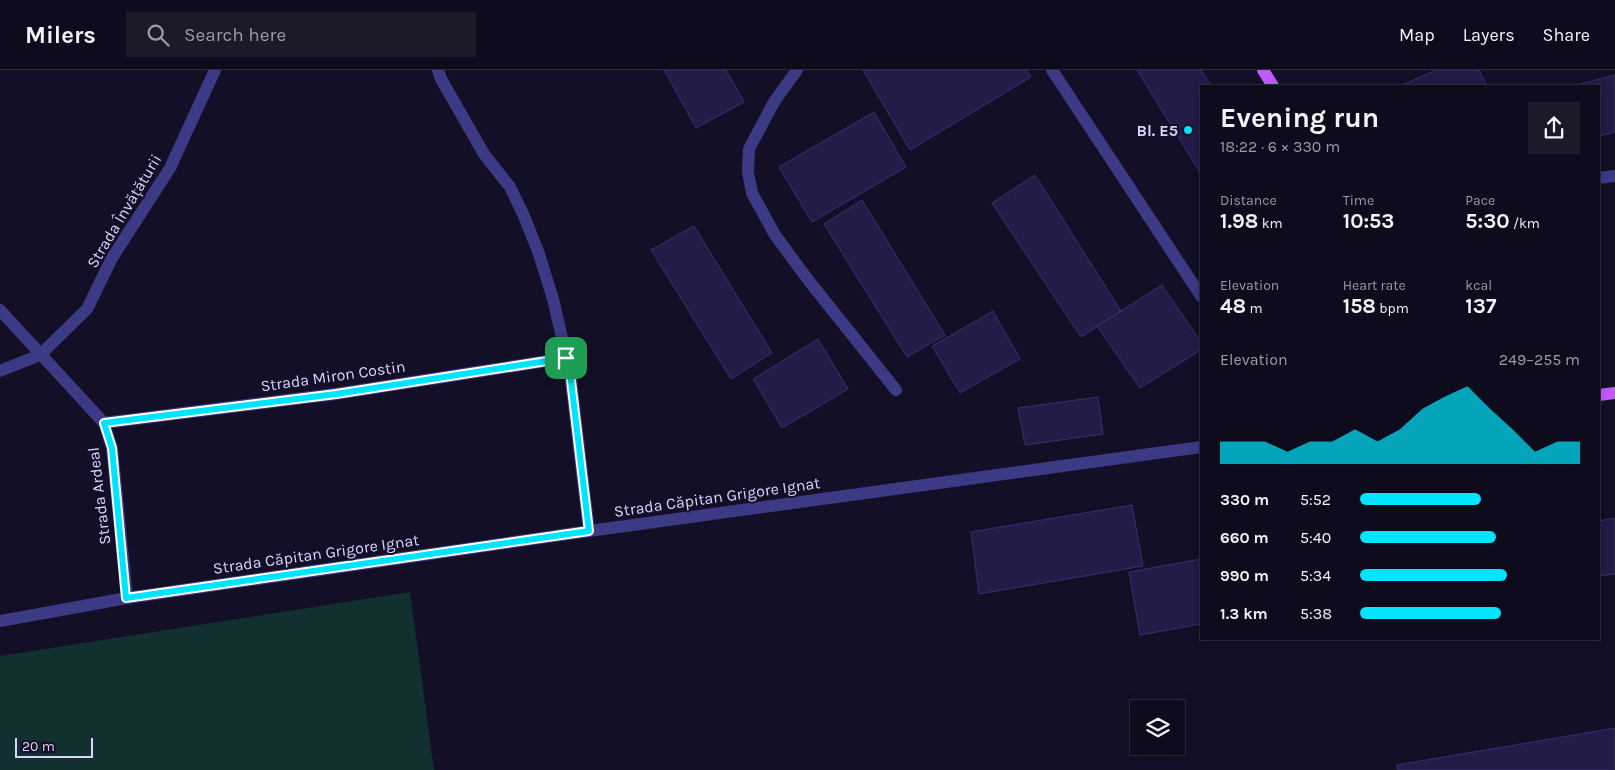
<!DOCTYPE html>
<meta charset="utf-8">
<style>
:root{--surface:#0e0b1c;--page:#1c1929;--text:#f1f3f6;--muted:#9b9ba3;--line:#2e2b3b;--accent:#00e5ff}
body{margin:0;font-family:Karla,sans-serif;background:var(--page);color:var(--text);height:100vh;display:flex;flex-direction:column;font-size:19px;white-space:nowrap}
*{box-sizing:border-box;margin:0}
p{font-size:16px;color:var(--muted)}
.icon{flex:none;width:28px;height:28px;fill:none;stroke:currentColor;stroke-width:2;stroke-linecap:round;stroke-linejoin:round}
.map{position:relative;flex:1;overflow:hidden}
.panel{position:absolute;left:1200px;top:15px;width:400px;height:555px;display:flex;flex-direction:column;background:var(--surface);border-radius:0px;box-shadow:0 2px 12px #0003,0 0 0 1px var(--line)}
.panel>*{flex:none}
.tools{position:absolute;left:1130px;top:630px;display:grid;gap:10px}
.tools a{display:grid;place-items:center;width:55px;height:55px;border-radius:0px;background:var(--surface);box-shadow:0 2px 12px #0003,0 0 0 1px var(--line);font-size:25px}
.scale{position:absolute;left:15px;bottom:12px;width:78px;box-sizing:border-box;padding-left:5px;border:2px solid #d9d4ff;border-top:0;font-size:14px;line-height:18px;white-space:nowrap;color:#d9d4ff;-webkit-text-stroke:4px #130f26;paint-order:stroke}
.pin{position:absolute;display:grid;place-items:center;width:42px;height:42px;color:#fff;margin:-21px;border-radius:10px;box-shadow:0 2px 8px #0006}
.round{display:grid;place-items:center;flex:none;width:52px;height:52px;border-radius:0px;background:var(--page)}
.overview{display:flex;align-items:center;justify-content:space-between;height:85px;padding:0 20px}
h1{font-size:28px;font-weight:700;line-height:38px}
.stats{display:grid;grid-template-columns:repeat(3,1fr);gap:8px;height:85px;padding:5px 20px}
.stats div{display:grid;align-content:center}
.stats b{font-size:21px;font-weight:700}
.stats small{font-size:14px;font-weight:400}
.stats p{font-size:14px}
.chart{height:140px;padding:10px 20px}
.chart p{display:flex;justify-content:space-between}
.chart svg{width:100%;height:90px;margin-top:5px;fill:var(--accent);opacity:.7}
ul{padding:0 20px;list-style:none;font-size:16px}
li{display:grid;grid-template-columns:80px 60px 1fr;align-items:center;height:38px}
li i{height:12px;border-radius:6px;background:var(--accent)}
header{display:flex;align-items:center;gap:30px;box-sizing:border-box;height:70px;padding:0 25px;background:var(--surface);border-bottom:1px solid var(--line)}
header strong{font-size:24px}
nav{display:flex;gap:28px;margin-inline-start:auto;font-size:18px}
.search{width:350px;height:45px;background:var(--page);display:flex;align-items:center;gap:12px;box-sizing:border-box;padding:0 18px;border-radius:0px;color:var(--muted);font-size:19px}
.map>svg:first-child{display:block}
</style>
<header>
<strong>Milers</strong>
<div class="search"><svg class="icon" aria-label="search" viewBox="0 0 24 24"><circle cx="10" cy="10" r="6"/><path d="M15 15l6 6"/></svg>Search here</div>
<nav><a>Map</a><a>Layers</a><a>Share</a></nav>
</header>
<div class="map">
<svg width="1615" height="700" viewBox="0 0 1615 700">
<rect width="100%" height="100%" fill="#130f26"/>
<path fill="#12302f" d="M410 522 434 700H0V586Z"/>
<path fill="#241b47" stroke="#3b2d73" d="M664 0H726L744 32 696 58Z
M863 0H1027L1031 7 910 80Z
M1137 0H1201L1211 16H1201V104Z
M1436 0H1479L1487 16H1400Z
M1615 5V62L1599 66V16H1573Z
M874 42 906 97 812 152 779 97Z
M1035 105 1121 241 1081 267 992 133Z
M862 130 945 265 907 287 824 154Z
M694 156 772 283 731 309 651 180Z
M1162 215 1201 272V280L1140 318 1097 256Z
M993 241 1020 289 960 323 932 276Z
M818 269 848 319 782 358 753 309Z
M1098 327 1103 364 1025 375 1018 338Z
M1132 435 1143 496 979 524 971 462Z
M1615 448V504L1599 506V451Z
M1201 489V554L1140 565 1129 502Z
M1615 658V700H1398L1397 695Z"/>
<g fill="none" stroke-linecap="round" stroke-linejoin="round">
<path stroke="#3d3a85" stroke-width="12" d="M438 0 441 9 484 84 510 117 524 146 539 184 553 229 570 302 589 461
M797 0 774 32 749 79 748 102 752 123 775 165 809 211 896 320
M1052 0 1201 226
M1599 108 1615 106
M0 240 104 353 112 378 127 528
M0 301 40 285 87 239 112 188 170 98 215 0
M104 353 335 324 566 288
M0 551 127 528 589 461 1201 377"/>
<path stroke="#c25bff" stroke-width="12" d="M1263 0 1273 16
M1599 325 1615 323"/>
</g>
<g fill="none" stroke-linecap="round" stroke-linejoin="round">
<g stroke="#fff" stroke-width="10">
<path id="route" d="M566 288 570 302 589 461 126 528 112 378 104 353 336 324Z"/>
</g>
<use href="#route" stroke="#00e5ff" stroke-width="6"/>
</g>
<circle fill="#00e5ff" stroke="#130f26" stroke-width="2" cx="1188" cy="60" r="5"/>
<g text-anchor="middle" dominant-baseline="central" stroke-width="4" stroke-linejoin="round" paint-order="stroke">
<g font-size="16" font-weight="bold" fill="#d9d4ff" stroke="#130f26" text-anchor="end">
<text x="1178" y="60">Bl. E5</text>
</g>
<g font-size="16" fill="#d9d4ff" stroke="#130f26">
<text transform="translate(124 141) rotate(-59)">Strada Învățăturii</text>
<text transform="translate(333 306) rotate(-8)">Strada Miron Costin</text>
<text transform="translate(99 426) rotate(-97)">Strada Ardeal</text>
<text transform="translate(717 427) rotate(-8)">Strada Căpitan Grigore Ignat</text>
<text transform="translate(316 484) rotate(-8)">Strada Căpitan Grigore Ignat</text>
</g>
</g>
</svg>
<div class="tools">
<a><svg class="icon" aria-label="layers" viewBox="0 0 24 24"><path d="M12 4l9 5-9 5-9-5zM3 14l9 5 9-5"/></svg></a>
</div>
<div class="scale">20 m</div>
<div class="pin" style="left:566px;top:288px;background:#1e9e55"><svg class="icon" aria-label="arrive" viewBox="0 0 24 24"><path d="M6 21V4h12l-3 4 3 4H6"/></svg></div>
<section class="panel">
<div class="overview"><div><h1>Evening run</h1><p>18:22 · 6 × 330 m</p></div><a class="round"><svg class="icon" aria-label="share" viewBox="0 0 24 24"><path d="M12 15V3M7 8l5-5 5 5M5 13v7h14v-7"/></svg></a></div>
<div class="stats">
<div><p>Distance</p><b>1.98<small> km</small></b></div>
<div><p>Time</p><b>10:53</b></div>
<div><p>Pace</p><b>5:30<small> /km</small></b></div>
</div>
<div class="stats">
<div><p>Elevation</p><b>48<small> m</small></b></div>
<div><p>Heart rate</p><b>158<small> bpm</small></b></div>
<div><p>kcal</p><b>137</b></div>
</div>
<div class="chart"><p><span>Elevation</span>249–255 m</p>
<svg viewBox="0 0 160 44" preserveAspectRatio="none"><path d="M0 44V33L10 33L20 33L30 38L40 33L50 33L60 27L70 33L80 27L90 17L100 11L110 6L120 17L130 27L140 38L150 33L160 33V44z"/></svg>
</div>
<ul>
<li><b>330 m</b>5:52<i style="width:55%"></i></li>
<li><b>660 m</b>5:40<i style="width:62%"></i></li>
<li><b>990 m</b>5:34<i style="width:67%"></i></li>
<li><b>1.3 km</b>5:38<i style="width:64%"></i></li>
</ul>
</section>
</div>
